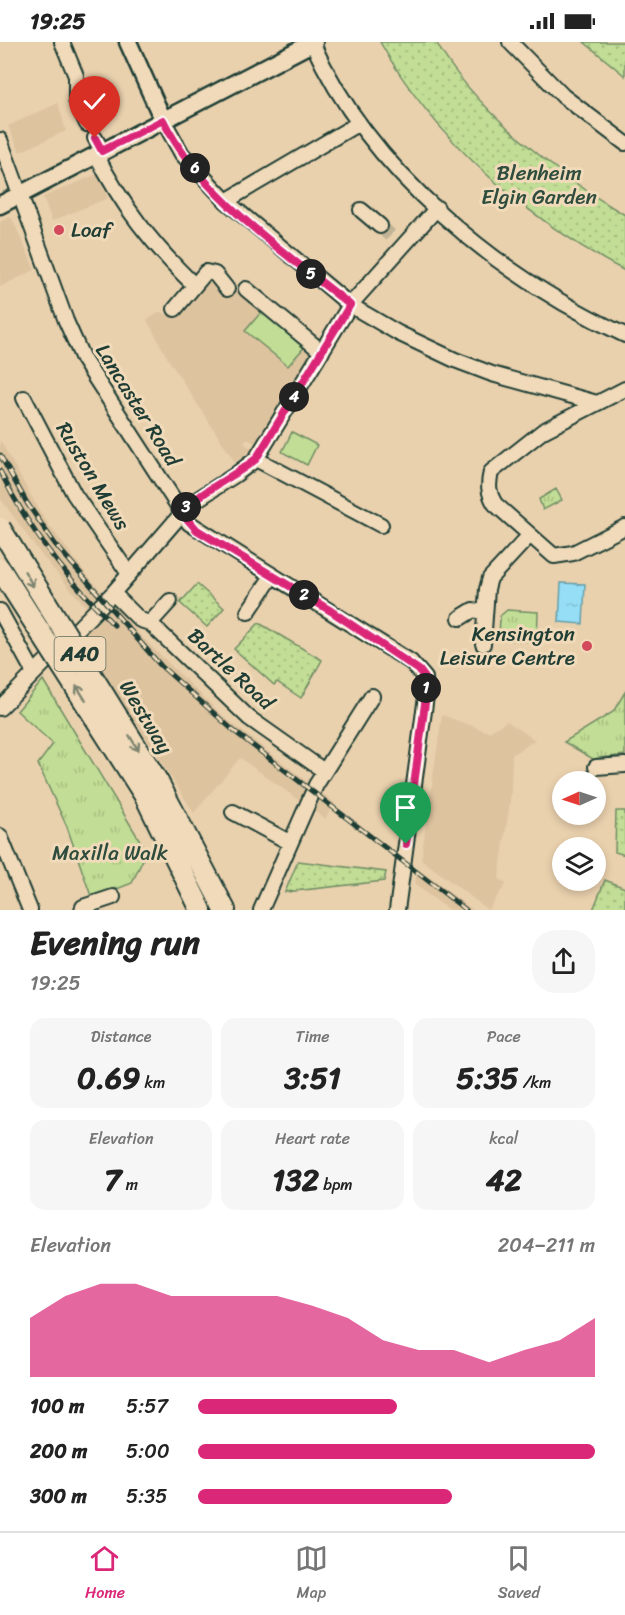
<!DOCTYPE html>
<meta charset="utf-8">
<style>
:root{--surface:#fff;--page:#f6f6f6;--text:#222;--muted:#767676;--line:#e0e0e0;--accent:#db2777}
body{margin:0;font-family:Sriracha,sans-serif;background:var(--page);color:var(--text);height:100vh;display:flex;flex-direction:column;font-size:22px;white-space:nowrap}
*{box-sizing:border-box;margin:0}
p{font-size:20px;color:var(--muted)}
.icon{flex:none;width:33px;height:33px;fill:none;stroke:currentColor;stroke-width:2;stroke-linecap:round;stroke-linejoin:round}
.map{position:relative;height:868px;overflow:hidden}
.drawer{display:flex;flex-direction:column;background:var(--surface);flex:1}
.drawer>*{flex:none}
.needle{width:39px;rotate:267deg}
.tools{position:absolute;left:552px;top:729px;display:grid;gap:12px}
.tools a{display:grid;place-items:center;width:54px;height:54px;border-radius:50%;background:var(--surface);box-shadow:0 3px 9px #0003;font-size:30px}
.pin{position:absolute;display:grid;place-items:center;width:51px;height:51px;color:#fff;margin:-62px -26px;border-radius:50% 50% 50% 0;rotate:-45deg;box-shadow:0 0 6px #0007}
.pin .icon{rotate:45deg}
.km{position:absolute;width:30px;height:30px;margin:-15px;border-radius:50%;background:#222;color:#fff;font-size:16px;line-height:30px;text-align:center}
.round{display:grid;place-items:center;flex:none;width:63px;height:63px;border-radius:24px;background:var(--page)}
.overview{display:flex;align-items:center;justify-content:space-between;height:102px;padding:0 30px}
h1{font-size:33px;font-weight:800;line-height:45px}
.figures{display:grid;grid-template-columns:repeat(3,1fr);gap:9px;height:102px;padding:6px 30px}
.figures div{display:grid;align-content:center;border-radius:15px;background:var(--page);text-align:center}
.figures b{font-size:30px;font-weight:800}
.figures small{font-size:16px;font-weight:400}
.figures p{font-size:16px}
.chart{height:168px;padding:12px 30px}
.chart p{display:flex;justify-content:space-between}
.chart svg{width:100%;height:108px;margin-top:6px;fill:var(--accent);opacity:.7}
ul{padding:0 30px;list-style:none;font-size:20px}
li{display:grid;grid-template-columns:96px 72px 1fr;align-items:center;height:45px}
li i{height:15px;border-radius:8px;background:var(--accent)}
.status{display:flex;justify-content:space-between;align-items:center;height:42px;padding:0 30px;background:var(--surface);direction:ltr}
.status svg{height:16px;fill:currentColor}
.tab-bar{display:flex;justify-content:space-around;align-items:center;height:84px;border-top:2px solid var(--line);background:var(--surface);font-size:16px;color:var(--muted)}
.tab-bar a{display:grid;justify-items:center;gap:3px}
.tab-bar .current{color:var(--accent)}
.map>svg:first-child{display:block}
</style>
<div class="status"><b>19:25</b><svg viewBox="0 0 49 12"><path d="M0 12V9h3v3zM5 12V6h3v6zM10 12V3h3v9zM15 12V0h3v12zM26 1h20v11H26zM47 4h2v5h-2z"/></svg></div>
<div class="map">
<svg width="625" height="868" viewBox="0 0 625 868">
<defs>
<pattern id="grass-dots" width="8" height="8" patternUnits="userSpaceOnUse" patternTransform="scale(1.5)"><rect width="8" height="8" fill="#c2dd95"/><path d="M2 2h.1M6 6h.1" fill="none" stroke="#a6bf81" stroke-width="1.8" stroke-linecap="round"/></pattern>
<pattern id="park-tufts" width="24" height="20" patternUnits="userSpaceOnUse" patternTransform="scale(1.5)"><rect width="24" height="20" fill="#c2dd95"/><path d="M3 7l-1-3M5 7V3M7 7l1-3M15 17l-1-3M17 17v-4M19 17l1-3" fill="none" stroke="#a6bf81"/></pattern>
<pattern id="water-ripples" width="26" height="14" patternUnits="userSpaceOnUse" patternTransform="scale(1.5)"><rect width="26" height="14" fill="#95def6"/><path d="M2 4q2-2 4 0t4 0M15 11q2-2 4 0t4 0" fill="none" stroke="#80bfd4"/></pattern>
</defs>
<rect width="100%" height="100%" fill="#ead1ae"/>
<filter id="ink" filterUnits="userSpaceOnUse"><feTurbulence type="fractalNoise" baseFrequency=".0167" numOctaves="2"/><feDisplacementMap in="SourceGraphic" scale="12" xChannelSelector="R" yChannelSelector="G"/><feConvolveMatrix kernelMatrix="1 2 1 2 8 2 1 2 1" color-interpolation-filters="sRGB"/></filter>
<g filter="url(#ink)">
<path fill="#dec39f" d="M58 61 66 89 20 110 8 84Z
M97 132 108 156 52 179 43 155Z
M9 175 12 176 35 228 0 245V180Z
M207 242H213L223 256 238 247 313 306 257 402 247 397 244 401 252 407 235 420 168 317 147 278 160 270 178 277Z
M0 398 43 475 86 532 143 596 225 676 335 761 325 777 240 716 194 771 81 596 97 578 42 514 0 456Z
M442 673 489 690 507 679 535 698 512 713 511 752 499 836 506 842 488 868 421 817Z
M417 826 473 868H449L415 843Z"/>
<path fill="url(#grass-dots)" stroke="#708d64" stroke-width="1.5" d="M380 0H436C473 66 560 135 625 173V229C526 177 435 98 380 0Z
M584 0H625V34Z
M197 542 224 566 207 585 180 561Z
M259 581 322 618 301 656 277 640 274 643 234 607Z
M616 769H625V813L615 810Z
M298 819 386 830 384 839 285 850Z
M605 838 625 846V868H593Z"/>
<path fill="url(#park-tufts)" stroke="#708d64" stroke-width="1.5" d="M556 447 562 458 543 468 539 457Z
M507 568 538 570 537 600 499 597 500 574Z
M43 638 145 807V813L132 841 92 857 67 785 38 722 53 702 17 669Z
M625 650V713L593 717 564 700 613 670Z"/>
<path fill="#c2dd95" stroke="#708d64" stroke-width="1.5" d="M263 268 306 303 288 324 245 289Z
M292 390 317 403 307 423 282 410Z"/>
<path fill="url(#water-ripples)" stroke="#669ea8" stroke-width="1.5" d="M561 541 585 542 583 582 559 580Z"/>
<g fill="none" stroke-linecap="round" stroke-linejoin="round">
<path stroke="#c1b396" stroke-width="14" stroke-dasharray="14 7" stroke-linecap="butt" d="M380 184 391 194"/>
<g stroke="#1f3d34" stroke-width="18">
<path id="minor" d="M62 0 76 34V58L87 82
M312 0C369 129 499 235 625 293
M510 0 563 54 625 101
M163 78 182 112 226 159 350 263 398 291 455 318 492 332 597 361
M95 96 102 109
M0 98 66 279 83 317 189 481 411 620 425 636 426 654 397 868
M96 112C121 163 153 203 194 243
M226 159 359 81
M361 168 380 184
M246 247 322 310
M175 267 206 230 215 232 227 247
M625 347 543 389 491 430C488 442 488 451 495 462L554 514 573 511 625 485
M24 356 74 452 129 532
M256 417 381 483
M113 551 140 578 150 581 249 676 324 729
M0 569 34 631
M248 570 272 534
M460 576 473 568 485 571
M150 581 170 559
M483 602 487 547 490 536 529 494
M0 666 113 551 190 462 235 433 256 417 350 263 437 166
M596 725 625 723
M233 770 289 800
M0 794 30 868
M82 868 83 865 113 855
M261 868 316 743 372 654"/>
</g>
<g stroke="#1f3d34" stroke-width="21">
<path id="major" d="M128 0 163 78
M0 163 314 0"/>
</g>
<g stroke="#1f3d34" stroke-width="24">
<path id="highway" d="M158 740 225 868
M145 754 201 868"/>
</g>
<use href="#minor" stroke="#f0dab9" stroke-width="14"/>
<use href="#major" stroke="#f0dab9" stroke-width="16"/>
<use href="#highway" stroke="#f0dab9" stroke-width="20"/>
<g stroke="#1f3d34" stroke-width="5">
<path id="rail" d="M0 413 27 461 55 502 161 624 234 689 466 868
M0 429C28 487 68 538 114 583"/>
</g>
<use href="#rail" stroke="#f0dab9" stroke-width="3" stroke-dasharray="9" stroke-linecap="butt"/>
<g stroke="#1f3d34" stroke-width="24" stroke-linecap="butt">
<path id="highway-bridge" d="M0 486 158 740
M0 527 145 754"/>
</g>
<use href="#highway-bridge" stroke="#f0dab9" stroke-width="20"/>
</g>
<defs><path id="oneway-shaft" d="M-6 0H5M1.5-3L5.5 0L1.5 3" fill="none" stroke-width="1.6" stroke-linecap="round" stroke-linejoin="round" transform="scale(1.5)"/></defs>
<g stroke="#7d8470">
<use href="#oneway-shaft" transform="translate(29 537) rotate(60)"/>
<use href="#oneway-shaft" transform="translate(81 651) rotate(-122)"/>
<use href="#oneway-shaft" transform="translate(134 701) rotate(59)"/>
</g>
</g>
<g fill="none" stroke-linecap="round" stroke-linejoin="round" filter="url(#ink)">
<g stroke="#fff" stroke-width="12">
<path id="route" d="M95 96 102 109 163 78C200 154 285 210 350 263L256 417C232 436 203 448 181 470L197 488 331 569 419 628 425 636 426 654 406 802"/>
</g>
<use href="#route" stroke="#db2777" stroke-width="8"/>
</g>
<g fill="#d1495b" stroke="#f0dab9" stroke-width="2">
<circle cx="59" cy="188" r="6"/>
<circle cx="587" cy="604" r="6"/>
</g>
<g text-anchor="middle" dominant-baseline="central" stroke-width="6" stroke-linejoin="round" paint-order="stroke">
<rect fill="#f0dab9" stroke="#5e6c5c" stroke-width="1.5" x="54.5" y="595" width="51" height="34" rx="4.5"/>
<g font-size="20" font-weight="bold" fill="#1f3d34">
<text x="80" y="612">A40</text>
</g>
<g font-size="21" fill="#2f4d3e" stroke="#f0dab9">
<text x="539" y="131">Blenheim<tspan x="539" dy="24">Elgin Garden</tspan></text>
<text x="110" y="811">Maxilla Walk</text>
</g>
<g font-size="21" fill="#1f3d34" stroke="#f0dab9" text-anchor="start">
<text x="71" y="188">Loaf</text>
<text x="575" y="592" text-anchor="end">Kensington<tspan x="575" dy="24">Leisure Centre</tspan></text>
</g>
<g font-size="21" fill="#1f3d34" stroke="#f0dab9">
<text transform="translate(138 363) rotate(58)">Lancaster Road</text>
<text transform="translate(93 434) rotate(59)">Ruston Mews</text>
<text transform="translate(231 627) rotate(43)">Bartle Road</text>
<text transform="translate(146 675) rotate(59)">Westway</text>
</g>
</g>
</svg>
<div class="tools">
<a><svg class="needle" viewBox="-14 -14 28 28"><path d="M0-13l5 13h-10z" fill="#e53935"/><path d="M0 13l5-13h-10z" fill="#767676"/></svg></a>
<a><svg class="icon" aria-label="layers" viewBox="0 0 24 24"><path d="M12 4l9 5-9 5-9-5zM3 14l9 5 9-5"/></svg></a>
</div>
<div class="pin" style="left:406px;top:802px;background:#1e9e55"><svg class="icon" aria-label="arrive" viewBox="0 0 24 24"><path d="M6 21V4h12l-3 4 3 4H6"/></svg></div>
<div class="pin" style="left:95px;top:96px;background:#d93025"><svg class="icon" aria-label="check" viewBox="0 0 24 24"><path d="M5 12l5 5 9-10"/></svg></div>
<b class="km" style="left:426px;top:646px">1</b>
<b class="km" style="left:304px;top:553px">2</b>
<b class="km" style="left:186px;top:465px">3</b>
<b class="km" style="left:294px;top:355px">4</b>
<b class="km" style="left:311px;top:232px">5</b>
<b class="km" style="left:195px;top:126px">6</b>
</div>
<section class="drawer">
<div class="overview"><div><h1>Evening run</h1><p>19:25</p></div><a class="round"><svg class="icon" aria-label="share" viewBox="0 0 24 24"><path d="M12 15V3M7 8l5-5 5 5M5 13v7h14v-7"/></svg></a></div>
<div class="figures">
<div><p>Distance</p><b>0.69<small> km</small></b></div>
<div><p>Time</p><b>3:51</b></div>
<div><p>Pace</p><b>5:35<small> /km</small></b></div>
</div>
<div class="figures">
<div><p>Elevation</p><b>7<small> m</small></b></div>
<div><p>Heart rate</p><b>132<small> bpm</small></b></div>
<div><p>kcal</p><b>42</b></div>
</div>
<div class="chart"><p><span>Elevation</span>204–211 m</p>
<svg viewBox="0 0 160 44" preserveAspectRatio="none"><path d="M0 44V20L10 11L20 6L30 6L40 11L50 11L60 11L70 11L80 15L90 20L100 29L110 33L120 33L130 38L140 33L150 29L160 20V44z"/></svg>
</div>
<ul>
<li><b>100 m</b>5:57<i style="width:50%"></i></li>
<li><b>200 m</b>5:00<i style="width:100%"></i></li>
<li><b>300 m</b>5:35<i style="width:64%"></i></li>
</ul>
</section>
<nav class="tab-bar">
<a class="current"><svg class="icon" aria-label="home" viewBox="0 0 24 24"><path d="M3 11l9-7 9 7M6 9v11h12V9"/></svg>Home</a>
<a><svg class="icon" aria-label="map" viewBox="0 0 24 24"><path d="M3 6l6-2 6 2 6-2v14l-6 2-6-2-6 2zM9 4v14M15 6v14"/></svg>Map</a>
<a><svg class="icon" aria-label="saved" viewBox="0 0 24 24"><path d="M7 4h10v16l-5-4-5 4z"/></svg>Saved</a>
</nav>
